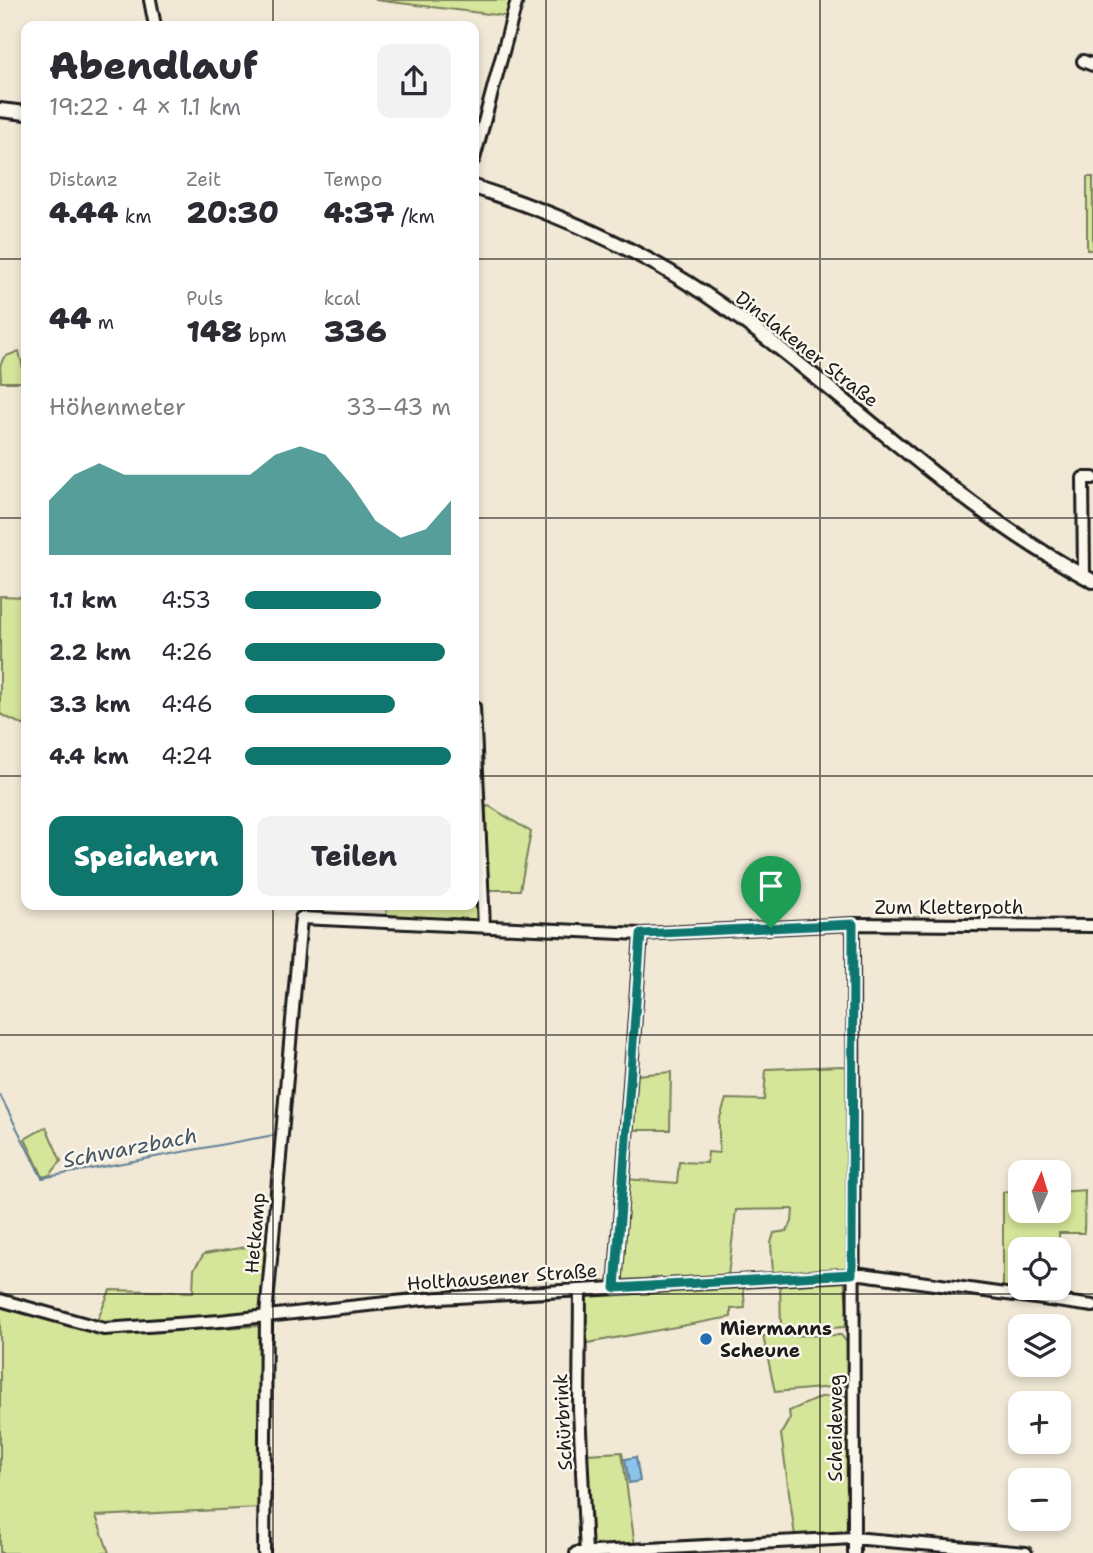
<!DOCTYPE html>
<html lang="de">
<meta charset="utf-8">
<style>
:root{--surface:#fff;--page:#f2f2f3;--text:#2b2b33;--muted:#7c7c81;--accent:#0f766e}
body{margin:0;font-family:"Shantell Sans",sans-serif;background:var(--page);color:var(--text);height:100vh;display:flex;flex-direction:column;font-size:26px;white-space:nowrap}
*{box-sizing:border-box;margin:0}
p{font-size:23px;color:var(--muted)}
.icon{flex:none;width:38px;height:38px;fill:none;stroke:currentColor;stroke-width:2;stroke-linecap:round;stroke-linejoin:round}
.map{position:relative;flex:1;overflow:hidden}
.side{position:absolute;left:21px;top:21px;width:458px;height:889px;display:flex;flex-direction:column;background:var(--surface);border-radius:14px;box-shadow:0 4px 10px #0003}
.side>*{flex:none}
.needle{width:46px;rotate:4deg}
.buttons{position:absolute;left:1008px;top:1160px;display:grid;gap:14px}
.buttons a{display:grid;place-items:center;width:63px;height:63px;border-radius:14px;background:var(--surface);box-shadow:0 4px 10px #0003;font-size:35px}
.pin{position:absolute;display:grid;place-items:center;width:60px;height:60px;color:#fff;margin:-72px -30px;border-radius:50% 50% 50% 0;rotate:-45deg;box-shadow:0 0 7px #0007}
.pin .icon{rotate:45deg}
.round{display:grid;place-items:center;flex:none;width:74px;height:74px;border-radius:14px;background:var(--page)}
.headline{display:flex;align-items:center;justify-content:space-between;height:119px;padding:0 28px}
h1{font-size:38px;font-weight:800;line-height:52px}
.metrics{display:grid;grid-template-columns:repeat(3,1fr);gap:10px;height:119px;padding:7px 28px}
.metrics div{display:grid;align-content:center}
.metrics b{font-size:30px;font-weight:800}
.metrics small{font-size:19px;font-weight:400}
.metrics p{font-size:19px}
.chart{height:196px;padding:14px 28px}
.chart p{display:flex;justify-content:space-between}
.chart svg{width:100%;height:126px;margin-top:7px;fill:var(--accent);opacity:.7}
.button{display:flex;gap:14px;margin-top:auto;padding:14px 28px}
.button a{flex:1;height:80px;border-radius:14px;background:var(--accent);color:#fff;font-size:28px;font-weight:800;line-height:80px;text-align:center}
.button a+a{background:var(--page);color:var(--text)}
ul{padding:0 28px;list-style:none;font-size:23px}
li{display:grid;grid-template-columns:112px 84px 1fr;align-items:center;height:52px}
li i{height:18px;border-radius:9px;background:var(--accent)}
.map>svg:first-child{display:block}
</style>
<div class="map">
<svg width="1093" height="1553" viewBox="0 0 1093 1553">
<rect width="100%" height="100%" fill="#f1e9d6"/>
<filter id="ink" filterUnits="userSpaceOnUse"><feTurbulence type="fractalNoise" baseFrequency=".0143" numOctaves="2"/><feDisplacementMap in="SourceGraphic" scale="14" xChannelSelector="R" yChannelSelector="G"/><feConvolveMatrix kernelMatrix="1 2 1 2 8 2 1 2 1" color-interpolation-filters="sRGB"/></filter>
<g filter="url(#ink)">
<path fill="#d5e599" stroke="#78805a" stroke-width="2" d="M375 0H514L511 13 505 16Z
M1087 177H1093V250H1087Z
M19 351 26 382H1L0 366 4 357Z
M0 596 26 597 25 726 0 714Z
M489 806 531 832 520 890H487L483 808Z
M474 859 477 860 479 887 475 888 479 893 480 919 476 923 385 919 388 905H474Z
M842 1066 848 1067 847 1267 838 1270 773 1274 771 1243 774 1233 787 1231 792 1222 793 1209 736 1210 728 1275 622 1280 619 1277 626 1179 677 1183 679 1162 707 1163 708 1152 719 1153V1121L726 1099 764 1100 766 1069Z
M671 1072 670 1130H630L636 1075Z
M46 1127 61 1161 50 1175 43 1177 25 1139Z
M1085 1190 1084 1233H1059V1249L1020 1250V1288H1059V1297L1003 1289V1192H1020V1211H1059V1192Z
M258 1245H263L267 1253 263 1311 111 1324 97 1321 110 1290 193 1292 194 1269 204 1254Z
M844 1278 848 1316 845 1327 781 1331 780 1281Z
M743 1283 745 1308 731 1309V1317L582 1344 586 1294Z
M0 1304 101 1334 260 1326V1508L96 1516 109 1553H0Z
M841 1335 849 1345 846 1386 775 1392 763 1336Z
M847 1396 850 1527 841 1533 795 1536 781 1434 790 1418 789 1411 821 1397Z
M622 1452 635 1546 592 1548 586 1454Z"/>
<path fill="#8cc3ea" stroke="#5f8098" stroke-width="2" d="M636 1457 640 1481 629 1483 625 1459Z"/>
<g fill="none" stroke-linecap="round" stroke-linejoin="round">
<path stroke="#5f8098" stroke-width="2" d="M0 1095 42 1178 274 1135"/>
<g stroke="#1c1c1c" stroke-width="16">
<path id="minor" d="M150 0 155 26
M1083 61 1093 65
M474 159 517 0
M1084 576 1083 478H1093
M474 707 484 927
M853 924 854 1553
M615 1288 641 934
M580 1290 579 1410 586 1553
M0 1300 104 1329 220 1321 423 1299 862 1274 1093 1306
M264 1553 266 1316 301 918 641 934 853 924 1093 926
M576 1553 853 1538 1026 1553"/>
</g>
<g stroke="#1c1c1c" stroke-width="18">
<path id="major" d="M0 110 26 113
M474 187C556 213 633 246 705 294 838 383 949 505 1093 581"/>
</g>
<use href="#minor" stroke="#fbf7ec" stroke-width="10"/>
<use href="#major" stroke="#fbf7ec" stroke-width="12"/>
</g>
</g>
<g fill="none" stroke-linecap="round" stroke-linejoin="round" filter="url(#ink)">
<g stroke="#fff" stroke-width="14">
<path id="route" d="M853 924 852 1274 615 1288 641 934Z"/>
</g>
<use href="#route" stroke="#0f766e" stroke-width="9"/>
</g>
<path fill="none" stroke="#1c1c1c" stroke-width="2" stroke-opacity="0.55" d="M273 0V26M546 0V1553M820 0V1553M0 259H26M474 259H1093M0 518H26M474 518H1093M0 776H26M474 776H1093M273 905V1553M0 1035H1093M0 1294H1093"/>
<circle fill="#1f6fb2" stroke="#fbf7ec" stroke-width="2.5" cx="706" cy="1339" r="7"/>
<g text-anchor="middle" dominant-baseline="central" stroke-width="5" stroke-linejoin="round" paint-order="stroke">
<g font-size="19" fill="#1c1c1c" stroke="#fbf7ec">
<text transform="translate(807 349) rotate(38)">Dinslakener Straße</text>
<text x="949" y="907">Zum Kletterpoth</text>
<text transform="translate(255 1233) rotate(-85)">Hetkamp</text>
<text transform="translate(502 1277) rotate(-4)">Holthausener Straße</text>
<text transform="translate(563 1422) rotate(-93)">Schürbrink</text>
<text transform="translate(835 1428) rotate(-90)">Scheideweg</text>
</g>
<g font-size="19" font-weight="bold" fill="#1c1c1c" stroke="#fbf7ec" text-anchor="start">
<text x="720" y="1328">Miermanns<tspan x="720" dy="22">Scheune</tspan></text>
</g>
<g font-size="21" font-style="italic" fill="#435664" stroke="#fbf7ec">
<text transform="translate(130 1148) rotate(-11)">Schwarzbach</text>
</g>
</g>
</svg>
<div class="buttons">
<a><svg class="needle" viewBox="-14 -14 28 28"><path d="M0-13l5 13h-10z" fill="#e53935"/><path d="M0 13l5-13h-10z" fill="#7c7c81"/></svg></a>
<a><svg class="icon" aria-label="locate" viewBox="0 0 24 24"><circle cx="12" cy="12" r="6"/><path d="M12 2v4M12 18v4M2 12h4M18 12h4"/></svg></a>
<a><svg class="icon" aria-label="layers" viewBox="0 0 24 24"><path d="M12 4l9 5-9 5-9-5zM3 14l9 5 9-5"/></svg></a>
<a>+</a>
<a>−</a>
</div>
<div class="pin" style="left:771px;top:928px;background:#1e9e55"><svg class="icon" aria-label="arrive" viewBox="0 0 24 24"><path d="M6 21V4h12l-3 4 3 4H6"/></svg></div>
<section class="side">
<div class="headline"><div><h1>Abendlauf</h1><p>19:22 · 4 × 1.1 km</p></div><a class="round"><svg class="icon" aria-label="share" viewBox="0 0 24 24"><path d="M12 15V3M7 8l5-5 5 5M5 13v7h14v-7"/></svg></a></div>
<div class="metrics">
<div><p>Distanz</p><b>4.44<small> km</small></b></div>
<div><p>Zeit</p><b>20:30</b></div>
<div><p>Tempo</p><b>4:37<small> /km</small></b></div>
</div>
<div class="metrics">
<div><b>44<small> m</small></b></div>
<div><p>Puls</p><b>148<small> bpm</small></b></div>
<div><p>kcal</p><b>336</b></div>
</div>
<div class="chart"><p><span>Höhenmeter</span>33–43 m</p>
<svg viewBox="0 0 160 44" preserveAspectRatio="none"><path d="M0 44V25L10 16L20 12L30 16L40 16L50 16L60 16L70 16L80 16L90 9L100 6L110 9L120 19L130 32L140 38L150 35L160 25V44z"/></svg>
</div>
<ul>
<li><b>1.1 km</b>4:53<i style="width:66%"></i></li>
<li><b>2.2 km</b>4:26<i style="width:97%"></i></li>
<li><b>3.3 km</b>4:46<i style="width:73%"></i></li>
<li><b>4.4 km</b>4:24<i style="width:100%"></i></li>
</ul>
<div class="button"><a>Speichern</a><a>Teilen</a></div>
</section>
</div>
